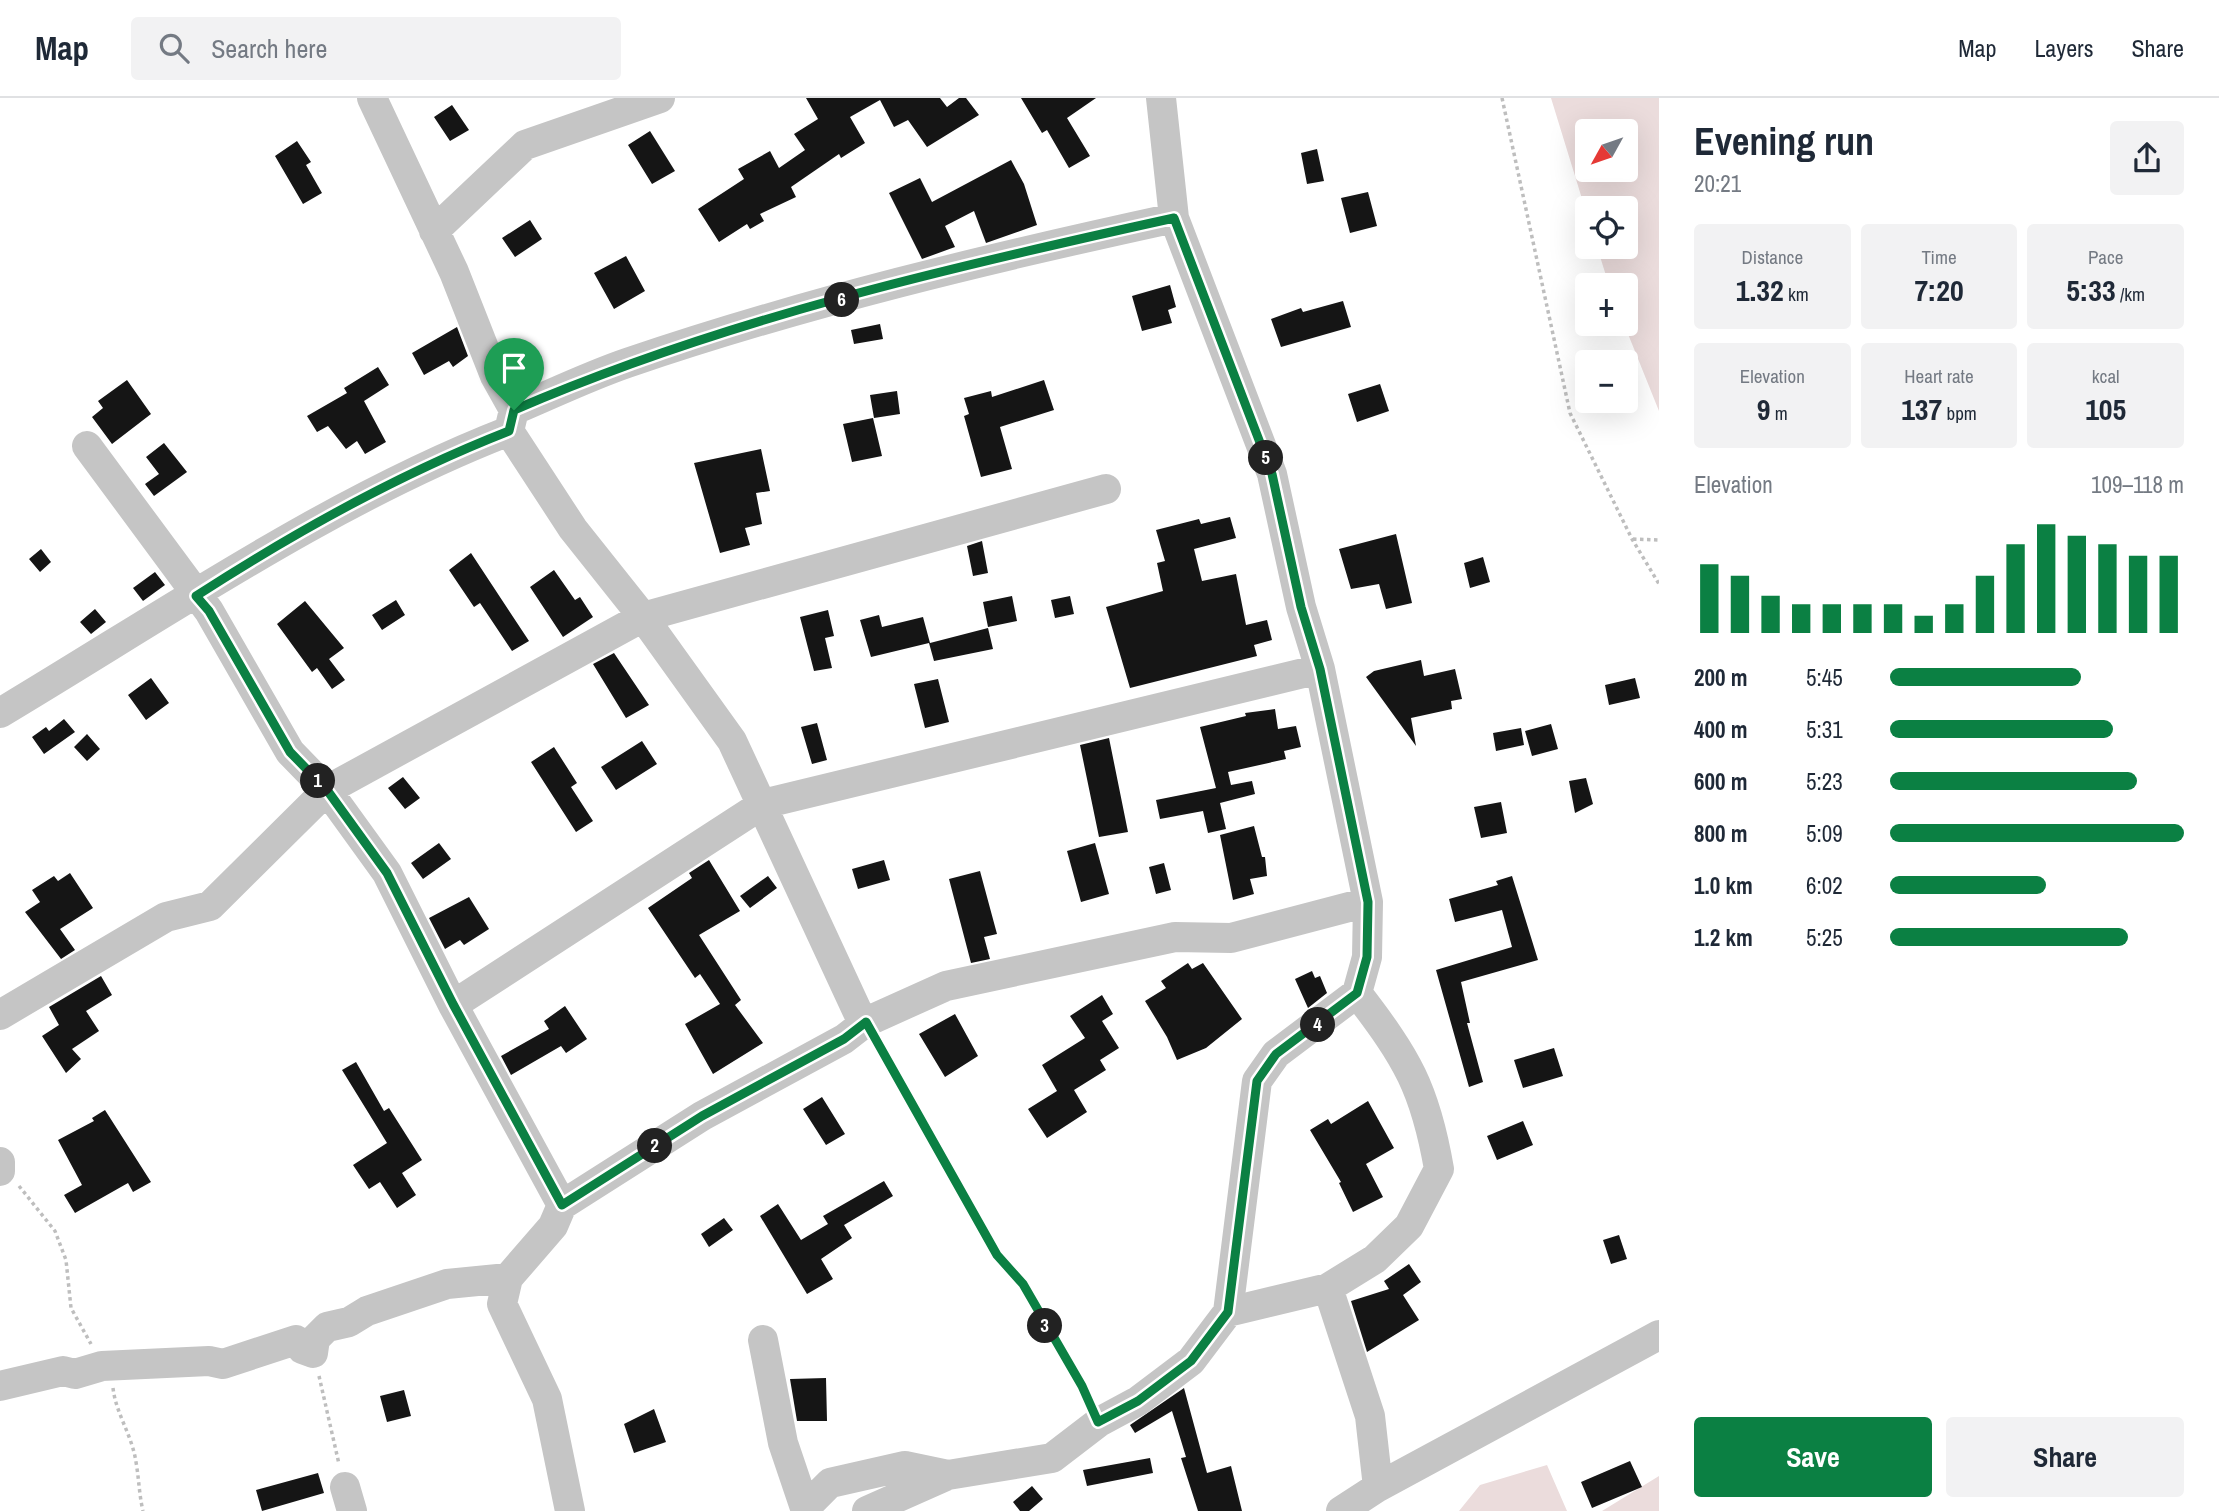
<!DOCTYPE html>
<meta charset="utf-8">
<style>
:root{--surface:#fff;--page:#f2f2f3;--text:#1f2937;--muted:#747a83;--line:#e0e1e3;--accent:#0b8043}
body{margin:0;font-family:"Archivo Narrow",sans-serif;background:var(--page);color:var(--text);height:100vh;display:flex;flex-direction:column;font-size:26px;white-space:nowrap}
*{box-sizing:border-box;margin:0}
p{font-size:23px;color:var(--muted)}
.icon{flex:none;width:38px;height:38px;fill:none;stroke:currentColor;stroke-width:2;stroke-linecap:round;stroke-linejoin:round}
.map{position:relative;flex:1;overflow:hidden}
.sheet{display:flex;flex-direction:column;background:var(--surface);width:560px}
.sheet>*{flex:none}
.needle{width:46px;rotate:230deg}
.fabs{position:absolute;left:1575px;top:21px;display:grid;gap:14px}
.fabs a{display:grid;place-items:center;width:63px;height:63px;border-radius:7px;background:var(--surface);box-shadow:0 7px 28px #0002;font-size:35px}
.pin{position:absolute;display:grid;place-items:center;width:60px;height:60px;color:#fff;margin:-72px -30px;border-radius:50% 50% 50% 0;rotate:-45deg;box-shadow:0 0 7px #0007}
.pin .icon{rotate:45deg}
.km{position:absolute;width:35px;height:35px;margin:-18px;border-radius:50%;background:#222;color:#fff;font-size:19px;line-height:35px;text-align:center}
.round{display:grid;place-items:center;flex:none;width:74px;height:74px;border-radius:7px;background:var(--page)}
.head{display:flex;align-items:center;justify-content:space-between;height:119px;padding:0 35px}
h1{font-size:38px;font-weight:700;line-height:52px}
.metrics{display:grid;grid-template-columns:repeat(3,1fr);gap:10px;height:119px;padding:7px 35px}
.metrics div{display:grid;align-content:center;border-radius:7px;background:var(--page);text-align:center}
.metrics b{font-size:30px;font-weight:700}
.metrics small{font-size:19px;font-weight:400}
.metrics p{font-size:19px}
.chart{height:196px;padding:14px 35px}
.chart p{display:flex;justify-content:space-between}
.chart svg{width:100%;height:126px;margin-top:7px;stroke:var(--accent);stroke-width:6}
.cta{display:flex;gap:14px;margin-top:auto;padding:14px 35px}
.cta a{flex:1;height:80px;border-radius:7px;background:var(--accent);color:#fff;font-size:28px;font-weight:700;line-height:80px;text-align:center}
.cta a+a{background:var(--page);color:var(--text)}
ul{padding:0 35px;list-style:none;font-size:23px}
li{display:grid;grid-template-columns:112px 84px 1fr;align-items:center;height:52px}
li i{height:18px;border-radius:9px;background:var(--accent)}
header{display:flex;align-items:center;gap:42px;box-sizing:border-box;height:98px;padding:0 35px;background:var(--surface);border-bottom:2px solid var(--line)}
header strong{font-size:33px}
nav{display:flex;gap:38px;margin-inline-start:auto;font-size:24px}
.search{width:490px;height:63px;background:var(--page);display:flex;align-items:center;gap:18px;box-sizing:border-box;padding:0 24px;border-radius:7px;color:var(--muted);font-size:26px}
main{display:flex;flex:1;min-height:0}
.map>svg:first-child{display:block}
</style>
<header>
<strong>Map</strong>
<div class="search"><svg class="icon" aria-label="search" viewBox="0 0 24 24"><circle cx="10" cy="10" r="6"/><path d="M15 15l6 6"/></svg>Search here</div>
<nav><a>Map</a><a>Layers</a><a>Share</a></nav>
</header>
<main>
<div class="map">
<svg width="1659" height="1413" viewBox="0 0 1659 1413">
<rect width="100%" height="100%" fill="#fff"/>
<path fill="#ebdcdc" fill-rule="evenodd" d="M1551 0H1659V313L1624 226 1626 187H1609L1597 149H1626V110H1587V117ZM1587 33H1626V72H1587Z
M1547 1367 1567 1413H1459L1480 1387Z
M1659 1378V1413H1602Z"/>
<path fill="#151515" d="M806 0H940L947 9 959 0H966L979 17 927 49 908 22 894 29 880 2 850 19 865 45 841 60 839 56 791 89 796 99 760 116 764 123 750 131 747 126 719 144 698 111 744 81 738 71 770 53 779 70 805 52 794 36 818 21Z
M1021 0H1096L1067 20 1090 58 1069 70 1047 32 1042 35Z
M452 7 469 32 450 43 434 19Z
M650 33 675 73 652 86 628 47Z
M297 43 311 64 306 67 322 95 303 106 275 58Z
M1317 51 1324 83 1307 86 1301 55Z
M1011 62 1024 86 1037 127 986 145 974 113 945 128 955 149 922 161 889 95 920 80 932 104Z
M1368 94 1377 128 1350 135 1341 100Z
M530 122 542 141 515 159 502 140Z
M626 158 645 193 614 211 594 175Z
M1170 187 1176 209 1168 212 1172 225 1142 233 1132 198Z
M1343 203 1351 229 1281 249 1271 221 1301 210 1303 214Z
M880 226 883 241 854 246 851 232Z
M457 229 468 258 453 269 449 263 424 277 412 255Z
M378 269 389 287 364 303 386 344 365 356 357 343 346 351 328 328 317 334 307 318 347 295 344 290Z
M127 282 151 316 112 346 92 319 103 310 98 303Z
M1044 282 1054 312 1000 329 1012 371 981 379 964 318 969 316 964 300 991 293 992 299Z
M1380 286 1389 313 1357 324 1348 296Z
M897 293 900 316 874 320 870 297Z
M873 320 882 358 852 364 843 326Z
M164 345 187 374 154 398 145 386 159 376 146 359Z
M761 351 770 393 756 395 762 426 745 430 750 447 720 455 694 365Z
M1230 419 1236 440 1194 451 1202 483 1236 476 1246 527 1267 522 1272 542 1254 547 1257 558 1130 590 1106 509 1163 493 1157 465 1165 463 1156 432 1199 421 1201 426Z
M1396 436 1412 505 1386 511 1379 486 1351 491 1339 451Z
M982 443 988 475 973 478 967 448Z
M41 451 51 464 40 474 29 461Z
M471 455 529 543 512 553 480 505 474 509 449 472Z
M1483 459 1490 484 1470 490 1464 465Z
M554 472 575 502 580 499 593 519 563 539 530 489Z
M155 474 165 487 143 503 133 490Z
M1012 498 1017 523 988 529 983 504Z
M1070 498 1074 516 1055 520 1051 502Z
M396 502 405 517 382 532 372 517Z
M305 503 344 550 329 561 345 582 332 591 317 570 312 574 277 526Z
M95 511 106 524 91 536 80 524Z
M828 512 834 538 825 540 832 570 814 573 800 519Z
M879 517 882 529 923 519 930 545 988 530 993 551 934 563 929 545 871 559 860 522Z
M614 555 649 607 626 620 593 566Z
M1421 562 1424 578 1455 571 1462 601 1451 603 1452 611 1411 620 1416 648 1366 579 1374 573Z
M151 580 169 605 146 622 128 597Z
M1635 580 1640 600 1609 607 1605 587Z
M938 581 949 624 925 630 914 586Z
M1275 611 1278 631 1296 628 1301 649 1284 653 1286 661 1228 674 1231 687 1252 683 1255 696 1220 705 1226 731 1208 735 1203 713 1160 721 1156 702 1216 690 1200 629 1246 618 1245 615Z
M64 621 75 634 44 656 32 639 46 629 49 633Z
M817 625 827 662 812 666 801 629Z
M1551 626 1558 651 1532 658 1525 633Z
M1521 630 1524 647 1496 653 1493 635Z
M87 636 100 651 87 663 74 649Z
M1109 640 1128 734 1099 739 1080 647Z
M642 643 657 666 616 692 601 669Z
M554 649 577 685 571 689 593 723 576 734 531 664Z
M403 679 420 700 405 711 388 690Z
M1586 680 1593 706 1575 715 1569 683Z
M1501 704 1507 735 1481 740 1474 709Z
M1254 728 1262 759H1265L1267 778 1250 781 1254 796 1233 802 1220 737Z
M439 745 451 761 423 781 411 765Z
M1095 745 1109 796 1081 804 1067 753Z
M709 762 740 813 699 837 741 902 735 907 763 945 713 976 685 926 720 906 700 876 695 880 648 810 692 780 689 775Z
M884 762 890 782 858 791 852 771Z
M1164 765 1171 792 1156 796 1149 769Z
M980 773 997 836 984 839 990 861 971 865 949 781Z
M70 775 93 810 60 831 75 852 61 861 25 814 40 804 32 792 54 778 58 783Z
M768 778 777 790 750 810 740 798Z
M1512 778 1538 862 1461 884 1470 925H1467L1483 984 1469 989 1436 872 1512 849 1502 812 1455 824 1449 801 1498 787 1496 783Z
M469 799 489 831 464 847 460 842 445 851 429 820Z
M1188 865 1192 871 1203 865 1242 921 1206 950 1177 962 1167 939 1145 903 1166 890 1161 883Z
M1312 873 1315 880 1320 878 1327 895 1308 910 1295 881Z
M101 878 112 897 86 913 99 933 72 951 81 961 66 975 42 938 59 927 49 909Z
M1102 897 1113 916 1102 923 1119 950 1100 962 1106 972 1074 992 1087 1014 1047 1040 1028 1011 1057 993 1042 967 1085 940 1070 918Z
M565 908 587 941 566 955 561 948 511 977 501 958 549 931 544 923Z
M955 916 978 958 945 979 919 936Z
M1554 950 1563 978 1523 990 1514 962Z
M356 964 384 1013 389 1010 422 1062 402 1075 416 1097 397 1110 380 1084 369 1091 353 1067 387 1045 342 972Z
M822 999 845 1036 826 1047 803 1011Z
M1368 1003 1394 1050 1366 1066 1383 1099 1353 1114 1339 1085 1341 1084 1310 1032 1328 1021 1331 1026Z
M105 1012 151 1084 133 1094 128 1085 75 1115 64 1097 82 1087 58 1042 94 1023 92 1020Z
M1523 1023 1533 1047 1497 1062 1487 1038Z
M884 1083 893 1098 844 1127 852 1140 821 1161 833 1181 807 1196 760 1118 778 1106 801 1142 828 1126 823 1118Z
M724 1120 733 1132 709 1149 701 1136Z
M1619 1137 1627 1161 1611 1166 1603 1142Z
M1409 1166 1421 1184 1403 1197 1419 1222 1367 1254 1351 1203 1389 1191 1384 1183Z
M826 1280 827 1323H797L790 1281Z
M1184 1290 1207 1375 1231 1368 1242 1413H1198L1181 1360 1186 1359 1172 1313 1135 1335 1130 1327Z
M404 1292 411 1318 387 1324 380 1298Z
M654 1311 666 1344 634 1355 624 1326Z
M1150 1360 1153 1375 1087 1388 1083 1372Z
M1630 1363 1642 1389 1592 1410 1581 1384Z
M318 1375 324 1395 262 1413 256 1392Z
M1032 1388 1043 1401 1029 1413H1020L1013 1404Z"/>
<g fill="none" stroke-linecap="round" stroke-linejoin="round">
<path stroke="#bebebe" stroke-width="3.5" stroke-dasharray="3.5 3.5" stroke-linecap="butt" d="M1502 0 1570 315 1632 441 1659 486
M1633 441 1659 442
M878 946 997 1157 1023 1186 1089 1303
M19 1088 55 1133 66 1162 71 1210 91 1246
M319 1278 339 1366
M113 1290C116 1316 132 1337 136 1364 139 1381 139 1396 143 1413"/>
<path stroke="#c5c5c5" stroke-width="30" d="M372 0 454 174 495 278 514 312
M434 133 525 47 660 0
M509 333 573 431 643 519 732 643 861 921 866 924 844 941 702 1018 562 1107 553 1128 508 1180 502 1206 547 1301 570 1413
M87 348 209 513 290 654 327 692 643 519 1106 391
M0 615C164 517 331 402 509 333L514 312C552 296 589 278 627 265 806 204 990 160 1174 120
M453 907 763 706 1320 571
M0 917 166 819 210 808 327 692 387 775 453 907 562 1107
M866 924 946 888 1175 839 1231 840 1368 804
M0 1064V1073
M1328 1190 1375 1161 1409 1128 1439 1071C1425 990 1407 960 1357 895
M1228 1214 1328 1190 1370 1318 1378 1389 1341 1413
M763 1242 783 1345 806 1413
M0 1288 63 1273 75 1276 102 1268 209 1263 223 1266 296 1242 302 1251 313 1255 315 1241 327 1229 349 1224 367 1213 447 1186 508 1180
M345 1389 352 1413
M1378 1389 1659 1237
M805 1410 830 1385 905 1368 948 1377
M867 1413 948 1377 1052 1360 1099 1324 1138 1303 1191 1263 1228 1214 1257 983 1276 956 1357 895 1367 859 1368 804 1320 571 1301 509 1272 376 1174 120 1161 0"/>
</g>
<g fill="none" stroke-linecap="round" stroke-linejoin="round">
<g stroke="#fff" stroke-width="14">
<path id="route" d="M1174 120 1272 376 1301 509 1320 571 1368 804 1367 859 1357 895 1276 956 1257 983 1228 1214 1191 1263 1138 1303 1098 1324 1082 1288 1023 1186 997 1157 866 924 844 941 702 1018 562 1107 453 906 387 775 327 692 290 654 209 513 196 498C295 434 399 376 509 333L514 312C725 221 951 169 1174 120Z"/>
</g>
<use href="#route" stroke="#0b8043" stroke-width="9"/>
</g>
</svg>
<div class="fabs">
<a><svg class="needle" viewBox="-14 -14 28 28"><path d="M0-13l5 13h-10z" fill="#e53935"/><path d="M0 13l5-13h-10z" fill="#747a83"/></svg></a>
<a><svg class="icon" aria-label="locate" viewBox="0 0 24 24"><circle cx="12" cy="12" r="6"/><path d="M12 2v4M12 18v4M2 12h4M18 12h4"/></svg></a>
<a>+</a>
<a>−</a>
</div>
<div class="pin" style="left:514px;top:312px;background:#1e9e55"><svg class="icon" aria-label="arrive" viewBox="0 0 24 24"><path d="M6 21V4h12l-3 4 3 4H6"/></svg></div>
<b class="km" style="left:318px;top:683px">1</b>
<b class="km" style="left:655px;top:1048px">2</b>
<b class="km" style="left:1045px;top:1228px">3</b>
<b class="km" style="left:1318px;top:927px">4</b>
<b class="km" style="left:1266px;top:360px">5</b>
<b class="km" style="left:842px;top:202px">6</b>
</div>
<section class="sheet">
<div class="head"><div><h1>Evening run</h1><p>20:21</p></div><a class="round"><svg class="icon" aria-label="share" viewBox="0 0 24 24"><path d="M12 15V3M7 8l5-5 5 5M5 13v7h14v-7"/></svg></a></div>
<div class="metrics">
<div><p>Distance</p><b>1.32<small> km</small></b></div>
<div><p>Time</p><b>7:20</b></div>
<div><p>Pace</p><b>5:33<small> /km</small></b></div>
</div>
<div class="metrics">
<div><p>Elevation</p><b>9<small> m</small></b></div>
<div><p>Heart rate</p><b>137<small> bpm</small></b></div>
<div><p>kcal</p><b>105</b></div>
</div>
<div class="chart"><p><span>Elevation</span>109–118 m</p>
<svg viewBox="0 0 160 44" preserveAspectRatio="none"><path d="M5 44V20M15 44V24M25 44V31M35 44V34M45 44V34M55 44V34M65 44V34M75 44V38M85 44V34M95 44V24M105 44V13M115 44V6M125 44V10M135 44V13M145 44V17M155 44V17"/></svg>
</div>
<ul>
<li><b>200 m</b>5:45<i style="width:65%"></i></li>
<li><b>400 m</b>5:31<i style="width:76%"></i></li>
<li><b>600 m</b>5:23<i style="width:84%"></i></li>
<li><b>800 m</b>5:09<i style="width:100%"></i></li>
<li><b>1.0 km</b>6:02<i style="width:53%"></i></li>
<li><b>1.2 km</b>5:25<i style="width:81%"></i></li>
</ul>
<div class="cta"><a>Save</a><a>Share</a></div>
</section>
</main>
